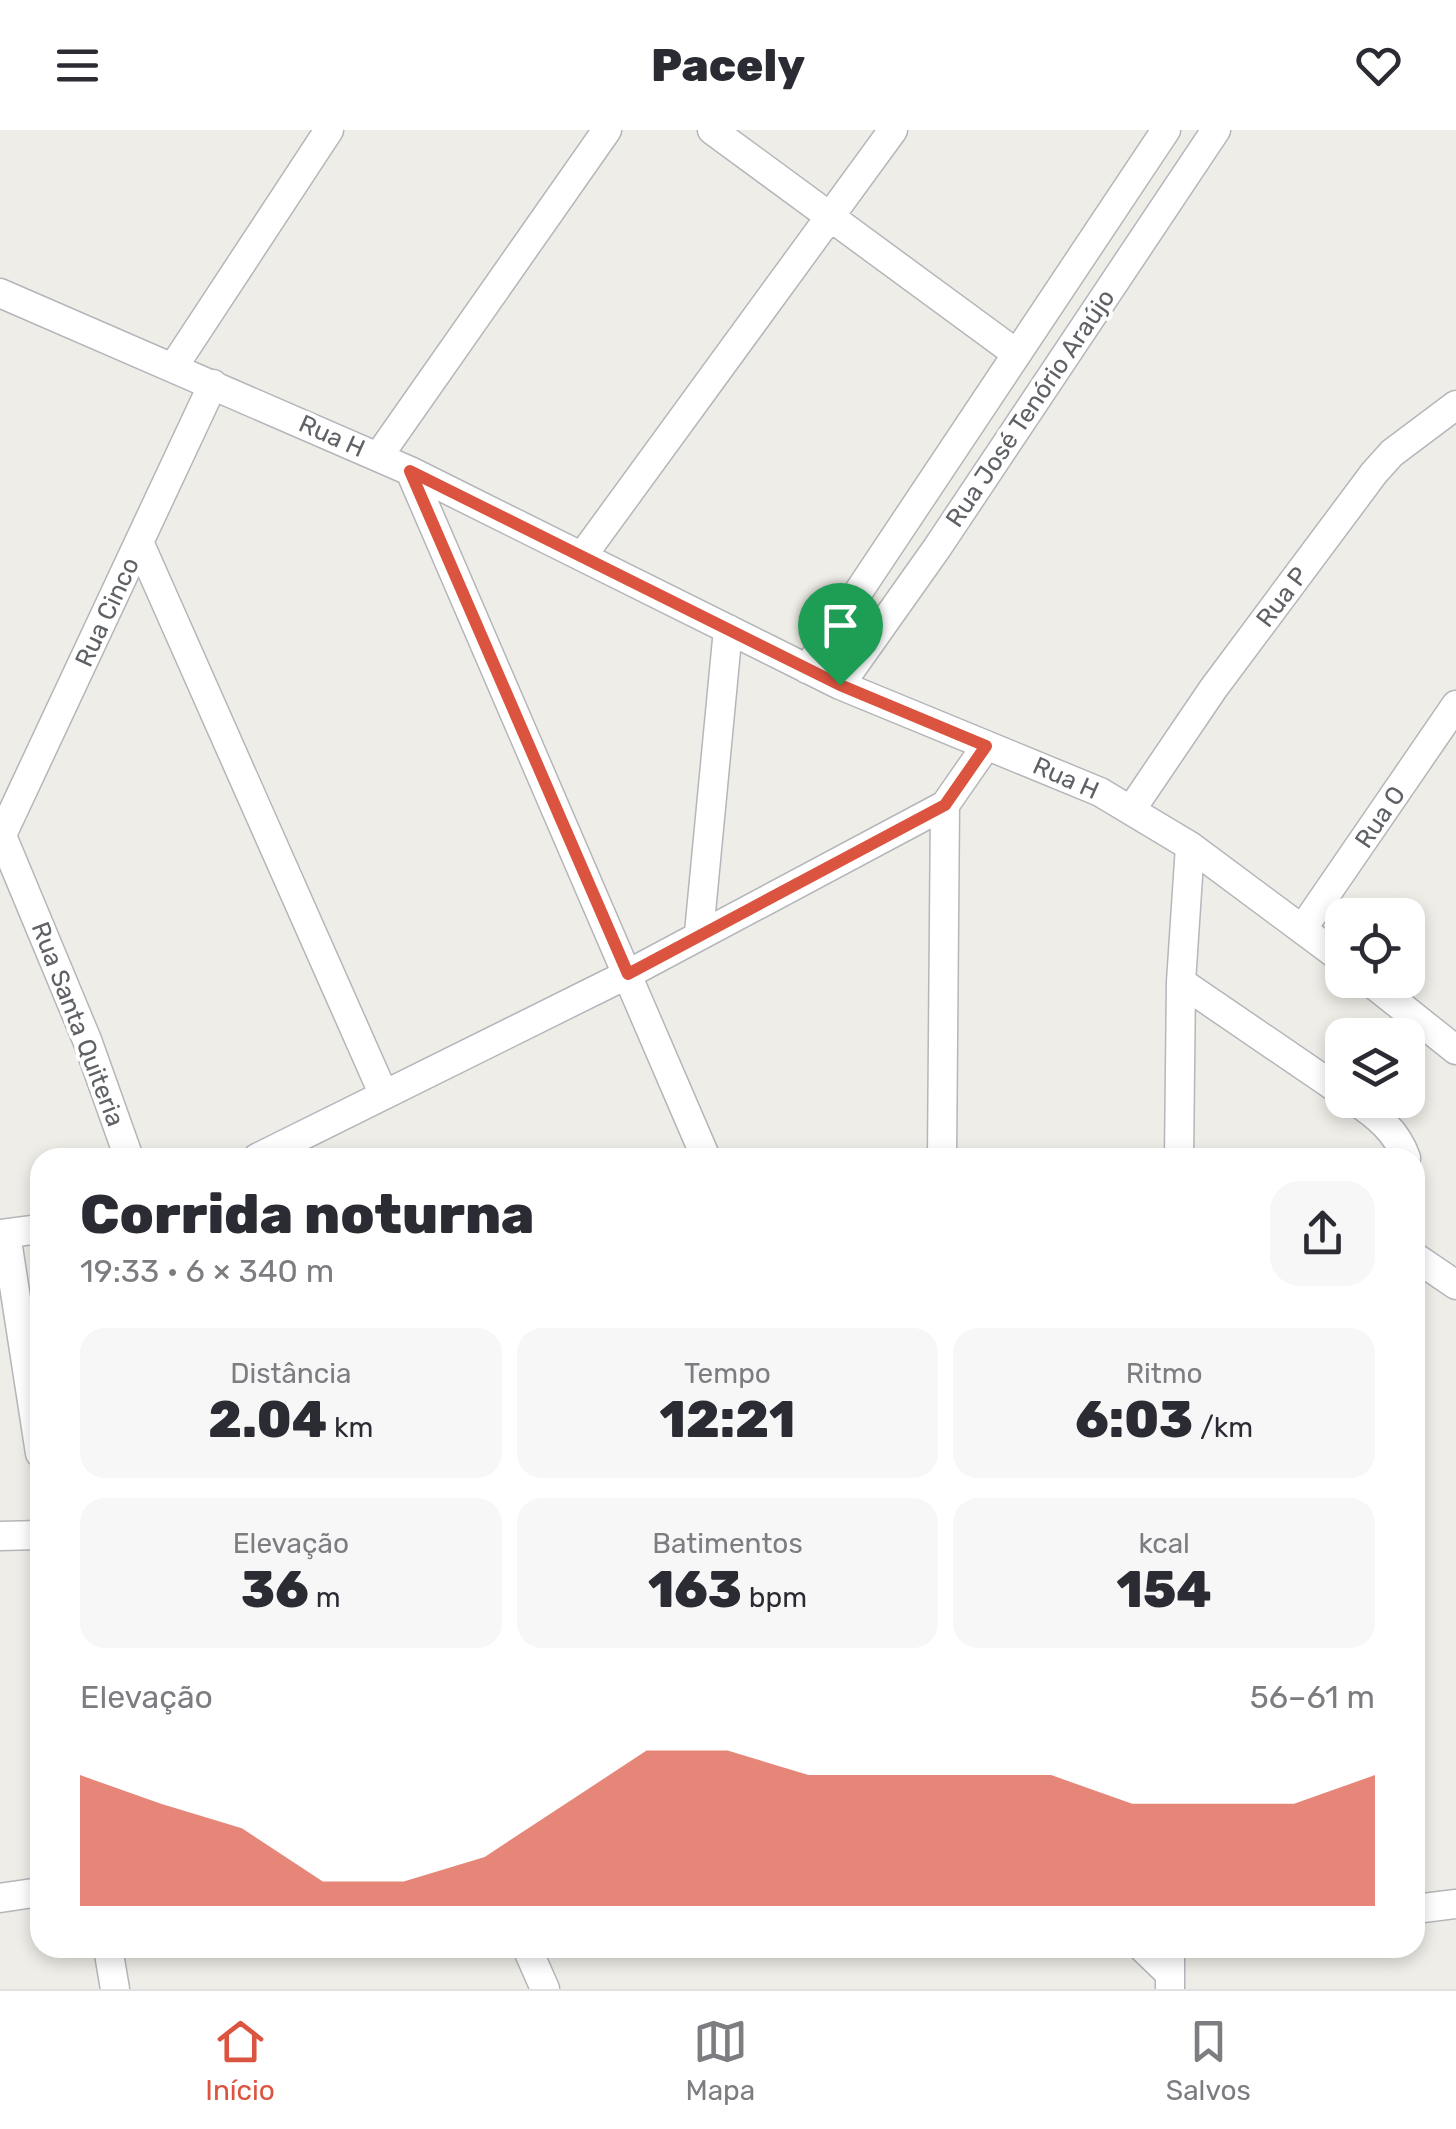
<!DOCTYPE html>
<html lang="pt">
<meta charset="utf-8">
<style>
:root{--surface:#fff;--page:#f7f7f7;--text:#2b2b33;--muted:#7c7c81;--line:#e1e1e2;--accent:#db5440}
body{margin:0;font-family:Rubik,sans-serif;background:var(--page);color:var(--text);height:100vh;display:flex;flex-direction:column;font-size:38px;white-space:nowrap}
*{box-sizing:border-box;margin:0}
p{font-size:32px;color:var(--muted)}
.icon{flex:none;width:55px;height:55px;fill:none;stroke:currentColor;stroke-width:2;stroke-linecap:round;stroke-linejoin:round}
.map{position:relative;flex:1;overflow:hidden}
.panel{position:absolute;left:30px;top:1018px;width:1395px;height:810px;display:flex;flex-direction:column;background:var(--surface);border-radius:30px;box-shadow:0 5px 15px #0003}
.panel>*{flex:none}
.tools{position:absolute;left:1325px;top:768px;display:grid;gap:20px}
.tools a{display:grid;place-items:center;width:100px;height:100px;border-radius:20px;background:var(--surface);box-shadow:0 5px 15px #0003;font-size:50px}
.pin{position:absolute;display:grid;place-items:center;width:85px;height:85px;color:#fff;margin:-102px -42px;border-radius:50% 50% 50% 0;rotate:-45deg;box-shadow:0 0 10px #0007}
.pin .icon{rotate:45deg}
.round{display:grid;place-items:center;flex:none;width:105px;height:105px;border-radius:30px;background:var(--page)}
.summary{display:flex;align-items:center;justify-content:space-between;height:170px;padding:0 50px}
h1{font-size:55px;font-weight:800;line-height:75px}
.figures{display:grid;grid-template-columns:repeat(3,1fr);gap:15px;height:170px;padding:10px 50px}
.figures div{display:grid;align-content:center;border-radius:25px;background:var(--page);text-align:center}
.figures b{font-size:50px;font-weight:800}
.figures small{font-size:28px;font-weight:400}
.figures p{font-size:28px}
.chart{height:280px;padding:20px 50px}
.chart p{display:flex;justify-content:space-between}
.chart svg{width:100%;height:180px;margin-top:10px;fill:var(--accent);opacity:.7}
header{display:flex;justify-content:space-between;align-items:center;height:130px;padding:0 50px;background:var(--surface);font-size:45px;font-weight:800}
.menu{display:flex;justify-content:space-around;align-items:center;height:140px;border-top:2px solid var(--line);background:var(--surface);font-size:28px;color:var(--muted)}
.menu a{display:grid;justify-items:center;gap:5px}
.menu .selected{color:var(--accent)}
.map>svg:first-child{display:block}
</style>
<header><svg class="icon" aria-label="menu" viewBox="0 0 24 24"><path d="M4 6h16M4 12h16M4 18h16"/></svg>Pacely<svg class="icon" aria-label="heart" viewBox="0 0 24 24"><path d="M12 20l-8-8c-3-5 5-10 8-4 3-6 11-1 8 4z"/></svg></header>
<div class="map">
<svg width="1456" height="1859" viewBox="0 0 1456 1859">
<rect width="100%" height="100%" fill="#efede7"/>
<g fill="none" stroke-linecap="round" stroke-linejoin="round">
<g stroke="#b4b6ba" stroke-width="31">
<path id="minor" d="M712 0 1017 224
M0 163 410 341 840 555 1100 662 1190 716 1342 829
M174 236 329 0
M378 327 607 0
M410 341 706 1028
M139 412 383 963
M583 425 893 0
M807 539 1166 0
M840 555 937 418 1216 0
M1131 680 1213 559 1374 343 1392 323 1456 275
M2 706 87 910 129 1028
M0 709 213 254
M1303 798 1456 575
M699 803 728 499
M1368 850 1456 920
M1181 852 1342 962
M1354 970C1376 985 1397 1001 1406 1028
M257 1028 628 844 945 675 986 616
M942 1028 945 675
M1179 1028 1181 852 1190 716
M0 1104 40 1099
M6 1104 40 1323
M1415 1127 1456 1155
M0 1406 40 1405
M0 1768 40 1762
M1415 1779 1456 1774
M108 1818 115 1859
M527 1818 545 1859
M1143 1818 1170 1844
M1170 1818V1859"/>
</g>
<use href="#minor" stroke="#fff" stroke-width="28"/>
</g>
<g fill="none" stroke-linecap="round" stroke-linejoin="round">
<g stroke="#fff" stroke-width="20">
<path id="route" d="M410 341 840 555 986 616 945 675 628 844Z"/>
</g>
<use href="#route" stroke="#db5440" stroke-width="12"/>
</g>
<g text-anchor="middle" dominant-baseline="central" stroke-width="8" stroke-linejoin="round" paint-order="stroke">
<g font-size="25" fill="#5e6165" stroke="#fff">
<text transform="translate(1030 278) rotate(-56)">Rua José Tenório Araújo</text>
<text transform="translate(332 306) rotate(24)">Rua H</text>
<text transform="translate(1282 467) rotate(-53)">Rua P</text>
<text transform="translate(107 482) rotate(-65)">Rua Cinco</text>
<text transform="translate(1066 648) rotate(24)">Rua H</text>
<text transform="translate(1380 687) rotate(-56)">Rua O</text>
<text transform="translate(78 894) rotate(69)">Rua Santa Quiteria</text>
</g>
</g>
</svg>
<div class="tools">
<a><svg class="icon" aria-label="locate" viewBox="0 0 24 24"><circle cx="12" cy="12" r="6"/><path d="M12 2v4M12 18v4M2 12h4M18 12h4"/></svg></a>
<a><svg class="icon" aria-label="layers" viewBox="0 0 24 24"><path d="M12 4l9 5-9 5-9-5zM3 14l9 5 9-5"/></svg></a>
</div>
<div class="pin" style="left:840px;top:555px;background:#1e9e55"><svg class="icon" aria-label="arrive" viewBox="0 0 24 24"><path d="M6 21V4h12l-3 4 3 4H6"/></svg></div>
<section class="panel">
<div class="summary"><div><h1>Corrida noturna</h1><p>19:33 · 6 × 340 m</p></div><a class="round"><svg class="icon" aria-label="share" viewBox="0 0 24 24"><path d="M12 15V3M7 8l5-5 5 5M5 13v7h14v-7"/></svg></a></div>
<div class="figures">
<div><p>Distância</p><b>2.04<small> km</small></b></div>
<div><p>Tempo</p><b>12:21</b></div>
<div><p>Ritmo</p><b>6:03<small> /km</small></b></div>
</div>
<div class="figures">
<div><p>Elevação</p><b>36<small> m</small></b></div>
<div><p>Batimentos</p><b>163<small> bpm</small></b></div>
<div><p>kcal</p><b>154</b></div>
</div>
<div class="chart"><p><span>Elevação</span>56–61 m</p>
<svg viewBox="0 0 160 44" preserveAspectRatio="none"><path d="M0 44V12L10 19L20 25L30 38L40 38L50 32L60 19L70 6L80 6L90 12L100 12L110 12L120 12L130 19L140 19L150 19L160 12V44z"/></svg>
</div>
</section>
</div>
<nav class="menu">
<a class="selected"><svg class="icon" aria-label="home" viewBox="0 0 24 24"><path d="M3 11l9-7 9 7M6 9v11h12V9"/></svg>Início</a>
<a><svg class="icon" aria-label="map" viewBox="0 0 24 24"><path d="M3 6l6-2 6 2 6-2v14l-6 2-6-2-6 2zM9 4v14M15 6v14"/></svg>Mapa</a>
<a><svg class="icon" aria-label="saved" viewBox="0 0 24 24"><path d="M7 4h10v16l-5-4-5 4z"/></svg>Salvos</a>
</nav>
